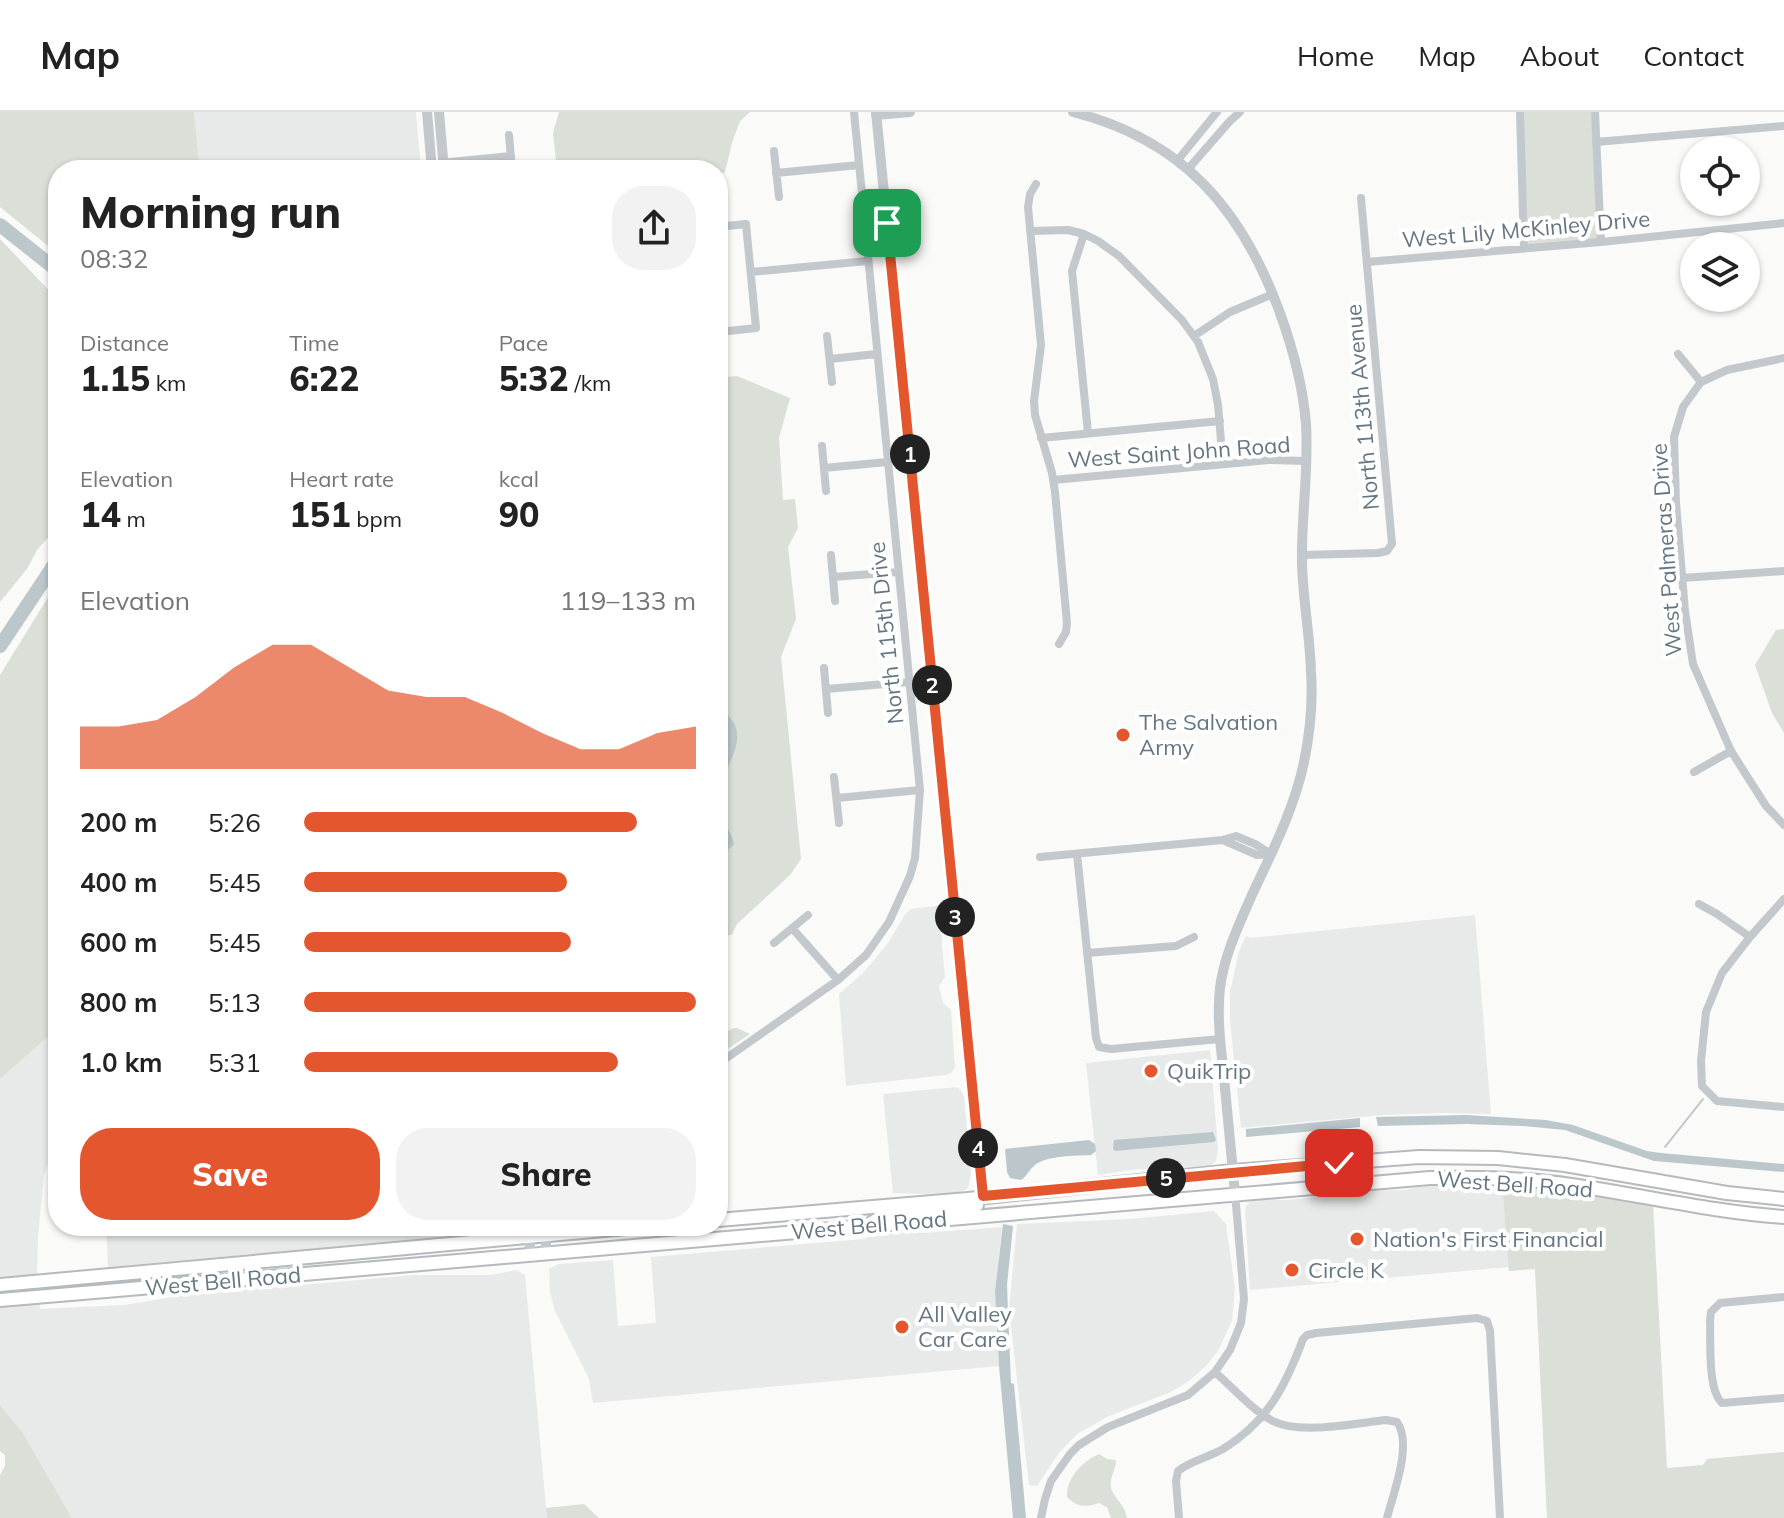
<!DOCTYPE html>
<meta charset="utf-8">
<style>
:root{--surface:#fff;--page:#f2f2f2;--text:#222;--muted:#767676;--line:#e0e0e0;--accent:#e4572e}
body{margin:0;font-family:Mulish,sans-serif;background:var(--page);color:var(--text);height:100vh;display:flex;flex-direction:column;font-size:30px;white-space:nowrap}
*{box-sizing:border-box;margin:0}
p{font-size:26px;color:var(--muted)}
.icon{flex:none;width:44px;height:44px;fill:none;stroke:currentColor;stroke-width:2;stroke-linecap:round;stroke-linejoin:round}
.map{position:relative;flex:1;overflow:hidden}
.details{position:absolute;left:48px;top:48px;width:680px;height:1076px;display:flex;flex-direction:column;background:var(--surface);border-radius:32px;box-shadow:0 2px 6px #0004}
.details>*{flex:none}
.controls{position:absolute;left:1680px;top:24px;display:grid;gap:16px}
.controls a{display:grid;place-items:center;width:80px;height:80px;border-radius:50%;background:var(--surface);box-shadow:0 2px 6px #0004;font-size:40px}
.pin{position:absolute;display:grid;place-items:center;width:68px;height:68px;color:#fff;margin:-34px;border-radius:16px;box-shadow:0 4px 12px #0006}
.km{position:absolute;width:40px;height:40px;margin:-20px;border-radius:50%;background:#222;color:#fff;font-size:22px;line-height:40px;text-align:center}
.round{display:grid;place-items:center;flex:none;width:84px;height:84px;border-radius:32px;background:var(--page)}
.head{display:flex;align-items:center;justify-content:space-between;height:136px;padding:0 32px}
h1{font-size:44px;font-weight:800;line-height:60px}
.metrics{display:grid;grid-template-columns:repeat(3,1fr);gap:12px;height:136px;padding:8px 32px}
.metrics div{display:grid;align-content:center}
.metrics b{font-size:34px;font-weight:800}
.metrics small{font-size:22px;font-weight:400}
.metrics p{font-size:22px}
.chart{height:224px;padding:16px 32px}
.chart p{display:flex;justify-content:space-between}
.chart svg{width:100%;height:144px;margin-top:8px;fill:var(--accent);opacity:.7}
.primary-button{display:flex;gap:16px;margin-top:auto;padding:16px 32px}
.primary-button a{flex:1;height:92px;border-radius:32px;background:var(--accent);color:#fff;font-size:32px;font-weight:800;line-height:92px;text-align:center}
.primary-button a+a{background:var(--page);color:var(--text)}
ul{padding:0 32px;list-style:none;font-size:26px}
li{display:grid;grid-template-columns:128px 96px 1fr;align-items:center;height:60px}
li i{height:20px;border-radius:10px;background:var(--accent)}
header{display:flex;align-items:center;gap:48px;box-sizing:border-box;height:112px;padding:0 40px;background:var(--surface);border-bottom:2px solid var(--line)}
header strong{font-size:38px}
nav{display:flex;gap:44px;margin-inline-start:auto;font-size:28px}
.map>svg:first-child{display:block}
</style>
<header>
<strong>Map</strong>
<nav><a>Home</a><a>Map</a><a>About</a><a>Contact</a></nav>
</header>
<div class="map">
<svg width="1784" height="1406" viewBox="0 0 1784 1406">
<rect width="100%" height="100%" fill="#fafaf8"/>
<path fill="#e8e9e9" d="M194 0H416L421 58H200Z
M942 793V835L945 865 939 874 943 891 951 898 955 956 951 961 946 963 846 974 839 882 864 860 888 831 906 801 912 797Z
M1475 803 1491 1002 1443 1001 1383 1003 1241 1016 1230 909V880L1239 839 1246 824 1250 826Z
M58 916V1032L48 1051 44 1064 38 1124 37 1161 40 1197 124 1193 179 1184 414 1163H492L516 1158 525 1163 547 1406H72L23 1321 0 1293V967Z
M1210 938 1218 1037 1216 1049 1213 1052 1209 1055 1172 1059 1139 1057 1098 1063 1086 951Z
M956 975 961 978 964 985 971 1061 969 1073 967 1077 960 1080 925 1082 893 1081 883 982Z
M1434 1072 1502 1073 1509 1155 1250 1178 1245 1100 1246 1094 1253 1087 1287 1088 1319 1085 1340 1079 1404 1078Z
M1214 1099 1226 1112 1235 1176 1232 1209 1218 1239 1206 1254 1189 1269 1171 1280 1109 1304 1077 1322 1059 1341 1037 1374 1029 1373 1009 1197 1017 1112 1130 1107Z
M106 1114H508L466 1119 434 1126 108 1155Z
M1002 1115 995 1179 999 1254 593 1291 589 1267 555 1199 550 1180 549 1157 559 1152 613 1148 618 1214 656 1211 651 1145 864 1127 873 1123 912 1120 923 1121Z"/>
<path fill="#dadfd7" d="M0 0H194L200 58H58V142L0 95Z
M559 0H750L740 9 732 31 725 60 718 63V58H557L553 21Z
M1520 0H1595L1601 130 1524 136Z
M0 127 58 188V414L37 438 27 457 0 490Z
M737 264 790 286 779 326 783 388 795 387 798 416 788 435 796 507 781 545 801 747 790 763 737 812 732 823 718 824V266Z
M58 469V916L0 967V563Z
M1784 517V621L1772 601 1755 553 1776 518Z
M734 916H737L750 922 726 938H718V918L726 920Z
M1502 1073 1567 1079 1653 1092 1667 1356 1703 1353 1707 1347 1784 1340V1406H1547L1535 1157 1509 1159Z
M0 1293 23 1321 72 1406H0V1363L5 1354V1343L0 1339Z
M1099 1342 1107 1347 1116 1348C1116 1358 1109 1366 1111 1375 1113 1387 1124 1389 1127 1406H1111L1107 1395 1099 1391C1086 1395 1078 1396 1067 1385 1066 1366 1083 1349 1099 1342Z
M584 1392 599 1406H547L546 1396Z"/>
<path fill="#bbc7cb" d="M718 591C723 599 734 607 736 616 741 633 729 650 724 665 721 675 719 687 720 697 720 711 732 718 734 732L729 737 718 738Z
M1466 1003 1546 1008 1573 1013 1647 1039 1661 1041 1784 1052V1060L1654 1049 1565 1018 1523 1014 1467 1012 1378 1014 1376 1005Z
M1360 1006V1015L1246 1025V1017Z
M1213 1020 1216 1028 1214 1030 1115 1039 1113 1037 1114 1028Z
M1089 1028 1095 1032 1096 1039 1091 1043C1077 1044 1045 1043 1034 1054 1029 1058 1027 1064 1021 1068L1010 1066 1007 1060 1005 1037Z
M1003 1112 1013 1114 1007 1173 1011 1271 1014 1272 1026 1406H1013L999 1254 995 1179Z"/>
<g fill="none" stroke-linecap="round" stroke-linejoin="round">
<path stroke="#bbc7cb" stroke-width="2" d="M1665 1035 1703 987"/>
<path stroke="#bbc7cb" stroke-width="14" d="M0 113 58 159
M0 534 58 447"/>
<g stroke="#b5babe" stroke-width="16">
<path id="primary" d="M718 1108 968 1087 1233 1059 1419 1045 1498 1046 1565 1053 1727 1081 1784 1087
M870 1112 885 1103 977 1093
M0 1173 648 1114
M0 1188 1430 1066C1477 1065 1525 1066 1571 1073 1642 1083 1712 1100 1784 1105"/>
</g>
<path stroke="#c3c8cc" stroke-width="8" d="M1520 0 1524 136
M1595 0 1601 130
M509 23 512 58
M1596 30 1784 14
M774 39 779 85
M1177 49 1217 0
M441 51 511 44
M1188 57 1230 9 1240 0
M776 61 859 53
M1036 72 1030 82 1028 95 1041 233 1034 289 1035 303 1052 361 1055 380 1067 511 1066 520 1059 532
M718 115 746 112 756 216 719 220
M1030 119 1068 118 1084 122 1098 129 1119 144 1182 208 1198 230 1213 267 1218 293 1223 352
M1084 122 1072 159 1088 321
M1367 150 1601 130 1784 111
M751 160 867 149
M827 224 832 270
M1194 224 1230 200 1273 182
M1678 242 1701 270
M1784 246 1727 258 1701 270 1683 295 1674 325 1676 391 1685 499 1693 552 1731 639 1766 694 1784 713
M830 247 876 242
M1041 326 1220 309
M822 334 826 379
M824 356 887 350
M1053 368 1269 348 1306 349
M831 443 835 489
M1302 443 1378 441 1387 439 1392 432 1361 86
M833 465 898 460
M1682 466 1784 459
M824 556 828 601
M826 577 909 570
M1694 660 1731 639
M834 665 839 711
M837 686 920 678
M1223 728 1257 743 1271 742
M1077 742 1096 926 1099 935 1111 937 1220 927
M1040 745 1223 728 1236 724 1255 732 1271 742
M1784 787 1750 825 1722 861 1706 900 1701 949 1702 974 1717 989 1784 995
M1699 792 1717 802 1750 825
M792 816 838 868
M774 831 808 803
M1087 841 1176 834 1194 825
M718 952 838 868 866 843 889 810 910 764 915 746 920 678 854 0
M1784 1185 1720 1191 1711 1200 1710 1208C1711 1228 1707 1277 1722 1291L1784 1286
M1215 1260C1233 1276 1252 1298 1273 1309 1299 1323 1357 1311 1386 1308L1397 1310C1413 1332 1393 1382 1387 1406
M1041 1406 1045 1387 1051 1369 1070 1342 1079 1333 1108 1315 1188 1283 1215 1260 1230 1238 1241 1211 1244 1187 1235 1081
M1179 1406 1176 1369 1178 1359C1190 1349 1209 1345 1223 1337 1268 1309 1285 1275 1303 1227L1307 1223 1316 1221 1477 1206 1487 1209 1490 1219 1500 1406"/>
<path stroke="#c3c8cc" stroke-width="10" d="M427 0 432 58
M439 0 444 58
M876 0 983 1084
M1073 0C1183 28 1242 97 1280 201 1293 237 1303 274 1306 312 1309 359 1301 405 1302 452 1303 488 1310 524 1311 560 1313 590 1310 621 1304 650 1294 698 1271 742 1251 785 1238 815 1224 844 1220 876 1217 902 1220 929 1223 955 1227 997 1231 1039 1235 1081
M876 3 910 0
M529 1114 530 1142
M544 1142 546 1133V1114"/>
<use href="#primary" stroke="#fff" stroke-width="12"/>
</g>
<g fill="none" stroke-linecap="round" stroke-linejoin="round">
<g stroke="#fff" stroke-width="16">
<path id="route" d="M887 111 983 1084 1339 1051"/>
</g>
<use href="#route" stroke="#e4572e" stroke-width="10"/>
</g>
<g fill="#e4572e" stroke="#fff" stroke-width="3">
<circle cx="1123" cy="623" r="8"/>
<circle cx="1151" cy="959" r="8"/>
<circle cx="1357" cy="1127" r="8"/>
<circle cx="1292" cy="1158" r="8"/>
<circle cx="902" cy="1215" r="8"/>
</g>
<g text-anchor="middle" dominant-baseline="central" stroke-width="8" stroke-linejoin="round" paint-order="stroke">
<g font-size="22" fill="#657683" stroke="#fff">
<text transform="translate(1526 117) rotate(-5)">West Lily McKinley Drive</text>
<text transform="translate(1362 295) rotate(-95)">North 113th Avenue</text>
<text transform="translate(1179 340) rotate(-4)">West Saint John Road</text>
<text transform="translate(1666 438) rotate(-94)">West Palmeras Drive</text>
<text transform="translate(886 521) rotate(-96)">North 115th Drive</text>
<text transform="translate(1515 1072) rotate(4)">West Bell Road</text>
<text transform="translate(869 1113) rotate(-5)">West Bell Road</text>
<text transform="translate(223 1169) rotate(-5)">West Bell Road</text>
</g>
<g font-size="22" fill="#657683" stroke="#fff" text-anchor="start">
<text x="1139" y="610">The Salvation<tspan x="1139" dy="25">Army</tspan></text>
<text x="1167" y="959">QuikTrip</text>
<text x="1373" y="1127">Nation's First Financial</text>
<text x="1308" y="1158">Circle K</text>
<text x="918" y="1202">All Valley<tspan x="918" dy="25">Car Care</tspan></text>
</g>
</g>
</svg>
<div class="controls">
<a><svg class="icon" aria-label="locate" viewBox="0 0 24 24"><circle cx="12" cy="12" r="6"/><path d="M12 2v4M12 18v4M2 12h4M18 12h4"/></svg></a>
<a><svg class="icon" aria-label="layers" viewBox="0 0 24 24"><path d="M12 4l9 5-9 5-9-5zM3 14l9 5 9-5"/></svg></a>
</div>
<div class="pin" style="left:887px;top:111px;background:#1e9e55"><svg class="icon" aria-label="arrive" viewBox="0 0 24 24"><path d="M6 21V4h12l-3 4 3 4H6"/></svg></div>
<div class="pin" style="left:1339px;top:1051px;background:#d93025"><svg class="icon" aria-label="check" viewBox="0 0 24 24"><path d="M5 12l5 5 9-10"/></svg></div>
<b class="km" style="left:910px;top:342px">1</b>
<b class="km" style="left:932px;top:573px">2</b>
<b class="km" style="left:955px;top:805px">3</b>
<b class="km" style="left:978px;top:1036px">4</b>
<b class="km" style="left:1166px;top:1066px">5</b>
<section class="details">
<div class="head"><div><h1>Morning run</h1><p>08:32</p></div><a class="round"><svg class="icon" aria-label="share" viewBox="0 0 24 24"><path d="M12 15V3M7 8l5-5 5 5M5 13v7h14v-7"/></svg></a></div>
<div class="metrics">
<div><p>Distance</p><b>1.15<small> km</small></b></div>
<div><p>Time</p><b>6:22</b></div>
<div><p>Pace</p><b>5:32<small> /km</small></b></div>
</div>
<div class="metrics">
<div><p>Elevation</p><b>14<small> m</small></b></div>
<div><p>Heart rate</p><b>151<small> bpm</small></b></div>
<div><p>kcal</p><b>90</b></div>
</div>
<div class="chart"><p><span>Elevation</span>119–133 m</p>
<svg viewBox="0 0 160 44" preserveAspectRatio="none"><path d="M0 44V31L10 31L20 29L30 22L40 13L50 6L60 6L70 13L80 20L90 22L100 22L110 27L120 33L130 38L140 38L150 33L160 31V44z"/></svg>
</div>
<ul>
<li><b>200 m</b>5:26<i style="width:85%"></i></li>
<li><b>400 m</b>5:45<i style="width:67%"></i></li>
<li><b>600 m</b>5:45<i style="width:68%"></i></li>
<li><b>800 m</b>5:13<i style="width:100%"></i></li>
<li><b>1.0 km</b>5:31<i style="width:80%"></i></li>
</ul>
<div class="primary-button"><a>Save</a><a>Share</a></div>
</section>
</div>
